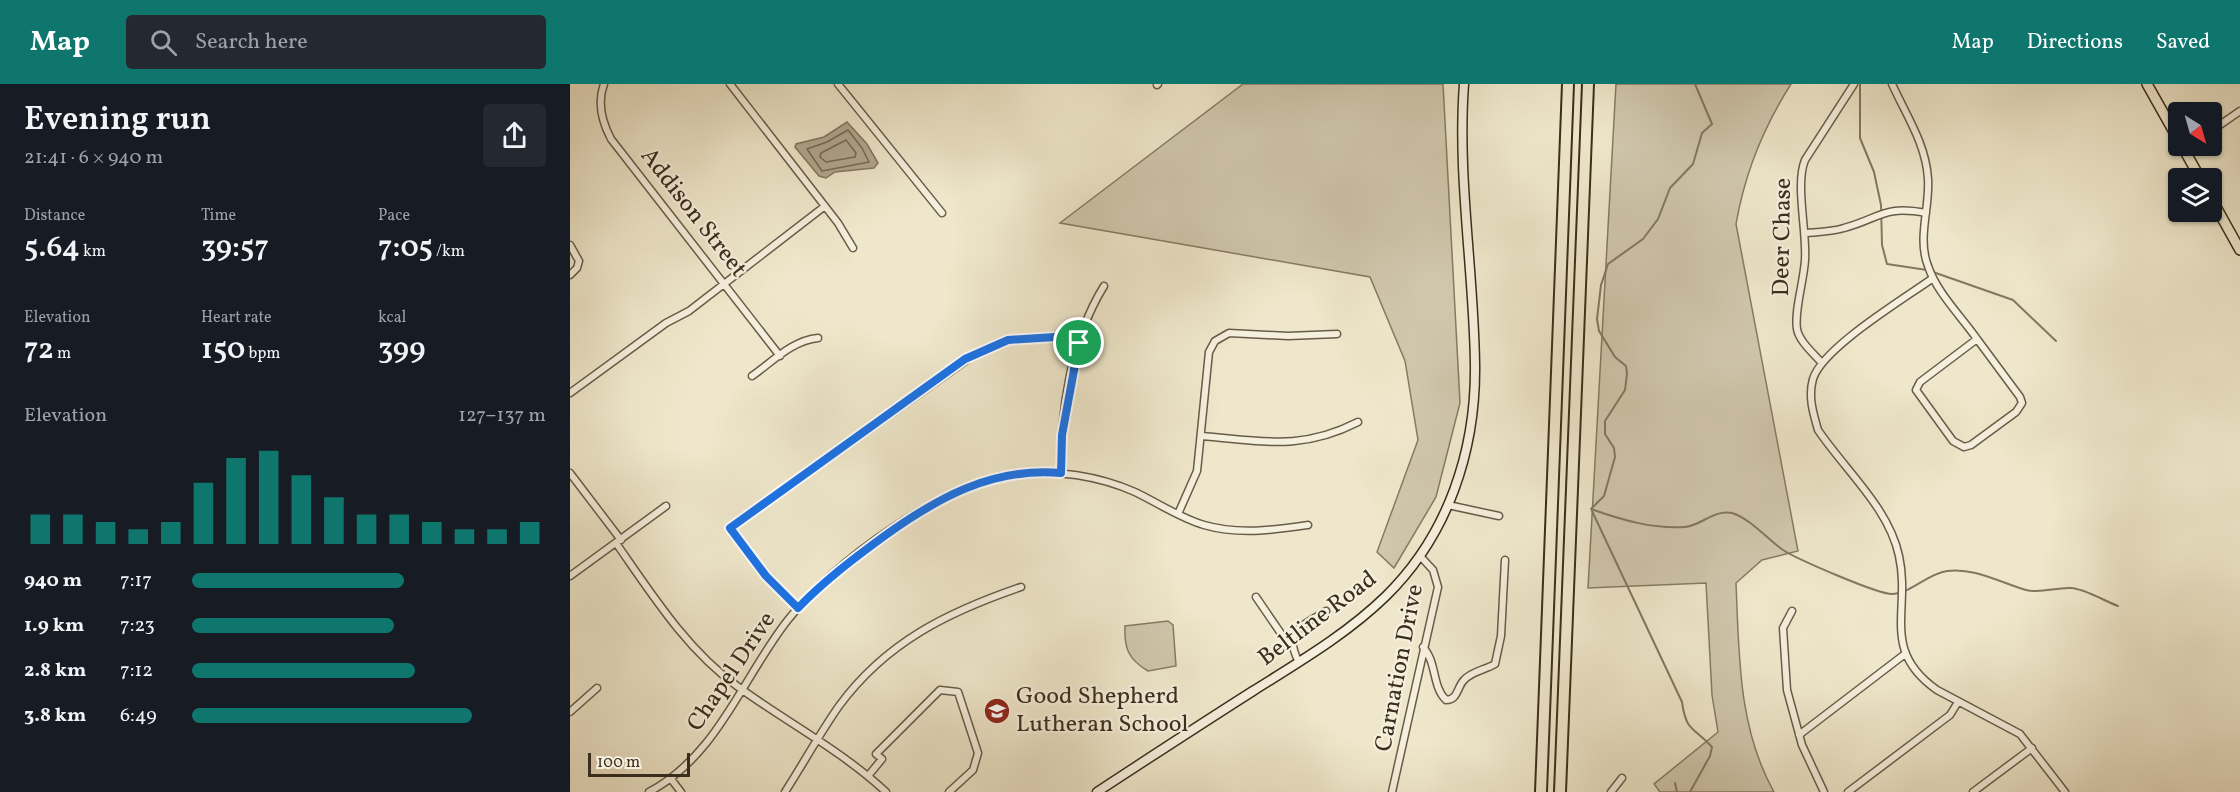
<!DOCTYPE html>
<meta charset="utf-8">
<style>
:root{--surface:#171b24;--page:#242831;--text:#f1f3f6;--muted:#9ea1a6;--accent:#0f766e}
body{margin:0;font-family:Vollkorn,serif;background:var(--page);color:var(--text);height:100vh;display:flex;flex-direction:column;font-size:22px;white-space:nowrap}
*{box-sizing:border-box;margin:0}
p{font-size:20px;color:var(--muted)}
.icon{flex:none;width:33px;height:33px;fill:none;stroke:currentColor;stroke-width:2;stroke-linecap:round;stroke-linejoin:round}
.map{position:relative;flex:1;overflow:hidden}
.sheet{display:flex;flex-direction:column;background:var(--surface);width:570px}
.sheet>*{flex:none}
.needle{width:39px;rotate:143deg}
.tools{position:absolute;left:1598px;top:18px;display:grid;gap:12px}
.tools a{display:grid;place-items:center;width:54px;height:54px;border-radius:6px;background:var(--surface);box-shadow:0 2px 4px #0004;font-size:30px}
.scale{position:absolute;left:18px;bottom:15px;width:102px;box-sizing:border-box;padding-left:6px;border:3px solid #3b2d1c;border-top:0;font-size:16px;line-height:21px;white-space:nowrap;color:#3b2d1c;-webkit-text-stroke:4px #f5efdd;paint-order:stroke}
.pin{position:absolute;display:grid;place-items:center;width:51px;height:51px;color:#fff;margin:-26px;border:3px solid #fff;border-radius:50%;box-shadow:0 2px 6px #0007}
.round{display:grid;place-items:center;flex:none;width:63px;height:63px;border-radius:6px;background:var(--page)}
.head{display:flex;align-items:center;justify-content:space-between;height:102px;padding:0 24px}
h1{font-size:33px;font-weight:600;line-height:45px}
.metrics{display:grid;grid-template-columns:repeat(3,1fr);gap:9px;height:102px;padding:6px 24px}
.metrics div{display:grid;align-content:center}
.metrics b{font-size:30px;font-weight:600}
.metrics small{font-size:16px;font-weight:400}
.metrics p{font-size:16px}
.chart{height:168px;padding:12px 24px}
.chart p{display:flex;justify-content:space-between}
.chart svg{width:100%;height:108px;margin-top:6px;stroke:var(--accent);stroke-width:6}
ul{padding:0 24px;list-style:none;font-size:20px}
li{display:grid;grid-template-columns:96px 72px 1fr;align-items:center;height:45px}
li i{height:15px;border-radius:8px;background:var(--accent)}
header{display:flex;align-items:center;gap:36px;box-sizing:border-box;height:84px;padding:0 30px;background:var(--accent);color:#fff}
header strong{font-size:28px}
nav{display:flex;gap:33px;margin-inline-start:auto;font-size:21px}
.search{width:420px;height:54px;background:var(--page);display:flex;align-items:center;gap:15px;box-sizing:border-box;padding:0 21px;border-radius:6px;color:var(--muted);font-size:22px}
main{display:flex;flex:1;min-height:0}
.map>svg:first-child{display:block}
</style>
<header>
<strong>Map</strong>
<div class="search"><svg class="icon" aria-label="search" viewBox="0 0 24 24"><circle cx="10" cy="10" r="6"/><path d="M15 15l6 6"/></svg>Search here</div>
<nav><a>Map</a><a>Directions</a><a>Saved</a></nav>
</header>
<main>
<section class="sheet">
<div class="head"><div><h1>Evening run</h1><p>21:41 · 6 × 940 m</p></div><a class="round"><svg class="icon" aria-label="share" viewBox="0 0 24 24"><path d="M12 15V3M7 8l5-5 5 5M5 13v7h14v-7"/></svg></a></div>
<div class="metrics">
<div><p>Distance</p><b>5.64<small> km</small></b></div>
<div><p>Time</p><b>39:57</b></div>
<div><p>Pace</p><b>7:05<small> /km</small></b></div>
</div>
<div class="metrics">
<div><p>Elevation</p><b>72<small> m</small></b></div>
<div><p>Heart rate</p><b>150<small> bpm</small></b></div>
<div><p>kcal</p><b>399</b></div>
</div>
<div class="chart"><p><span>Elevation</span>127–137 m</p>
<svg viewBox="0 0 160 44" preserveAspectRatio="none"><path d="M5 44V32M15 44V32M25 44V35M35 44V38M45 44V35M55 44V19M65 44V9M75 44V6M85 44V16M95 44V25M105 44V32M115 44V32M125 44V35M135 44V38M145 44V38M155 44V35"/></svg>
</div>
<ul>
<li><b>940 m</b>7:17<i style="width:60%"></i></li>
<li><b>1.9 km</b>7:23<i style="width:57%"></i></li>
<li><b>2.8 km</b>7:12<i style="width:63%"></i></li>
<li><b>3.8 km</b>6:49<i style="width:79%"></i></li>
</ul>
</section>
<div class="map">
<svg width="1670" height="708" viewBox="0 0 1670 708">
<rect width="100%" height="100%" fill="#efe7cb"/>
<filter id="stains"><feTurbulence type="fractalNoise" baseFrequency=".00333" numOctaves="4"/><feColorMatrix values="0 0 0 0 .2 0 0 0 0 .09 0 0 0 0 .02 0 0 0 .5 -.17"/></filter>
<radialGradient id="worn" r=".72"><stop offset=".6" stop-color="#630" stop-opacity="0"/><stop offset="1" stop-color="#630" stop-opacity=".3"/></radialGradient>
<path fill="#d0c7ad" stroke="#867a64" stroke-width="1.5" d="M673 0H873L890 319 866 413 824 484 807 468 848 356 835 277 800 193 490 139Z
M1046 0H1221C1193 44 1175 88 1166 140L1228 467 1192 476 1166 499C1169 570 1168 644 1204 708H1090L1084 700 1148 648 1142 611 1136 499 1018 504Z
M598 537 603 541 606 582 578 587C558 575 554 564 555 542Z"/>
<path fill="#b2a890" stroke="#827762" stroke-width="1.5" d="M277 38 297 60 308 79 304 84 265 88 256 94 249 92 225 63 226 60 254 53Z"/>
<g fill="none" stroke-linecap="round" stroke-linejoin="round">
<path stroke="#766a56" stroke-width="1.5" d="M278 46 292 64 299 78 252 87 237 65 257 58Z
M276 56 286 69 285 73 256 78 250 73 251 69Z"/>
<path stroke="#827762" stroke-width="2" d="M1290 0V54L1304 88 1311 121 1312 161 1317 180 1357 186
M1363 188 1443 216 1486 257
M1021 425C1052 436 1082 445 1115 443 1130 442 1145 425 1162 429 1181 435 1197 455 1213 466 1227 475 1309 511 1323 510 1343 508 1357 490 1377 487 1404 483 1431 499 1456 506 1471 510 1486 503 1501 504 1516 505 1534 517 1548 522
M1021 425 1034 412 1045 373 1044 364 1035 350V337L1055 306 1057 290 1056 282 1045 273 1029 247 1027 235 1031 201 1038 180 1073 155 1088 135 1100 104 1123 80 1132 49 1142 40 1125 0
M1022 427 1112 618C1116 648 1124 643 1142 663L1140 672 1120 708
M1105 699 1107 708"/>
<g stroke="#685c48" stroke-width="9">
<path id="street" d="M34 0C27 19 32 38 41 55L210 272
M160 0 268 139 283 164
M268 0 372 129
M1322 0C1336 31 1356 60 1358 95 1360 124 1347 154 1358 182 1367 209 1391 232 1407 255
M587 1 588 0
M1641 47 1670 27
M1236 149C1248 148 1261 148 1274 144 1311 134 1313 121 1356 129
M0 161 9 177 7 184 0 191
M1363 194C1334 215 1252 264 1243 295 1238 312 1243 329 1248 346 1275 386 1319 424 1329 472 1341 526 1310 566 1367 606L1450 650 1495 708
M1407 255 1450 313 1452 319 1446 328 1401 361 1394 363 1383 357 1346 306 1350 298Z
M1251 278C1243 269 1229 257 1227 245 1224 227 1234 196 1235 176 1237 147 1225 100 1235 76L1284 0
M182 292C202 278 223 256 248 254
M0 309 96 239 119 227 255 122
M632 352C693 357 731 367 788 338
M0 389 51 456
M491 389C490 328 501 255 534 202
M878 421 929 432
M608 430 627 387 639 268 645 257 659 249 718 252 767 250
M46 459C81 509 116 565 167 602 216 638 271 666 316 708
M0 492 96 422
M686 513 712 551 721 559
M228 524 196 492 160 444 408 268C441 253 474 248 509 259
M1222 527 1213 544 1217 606 1232 661 1254 708
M853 563C867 578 862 603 876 616 888 616 887 603 894 596 902 587 915 586 925 580L931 552 935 476
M729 578C712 547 732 542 756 527
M0 628 27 604
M1229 651 1335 570
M298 692 312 675 306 670 370 606 388 608 408 669 403 686 379 708
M101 695 111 708
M79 708C147 672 172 595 217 537 263 478 371 400 445 390 485 385 529 392 565 408 588 419 610 434 634 441 669 451 703 446 738 441
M215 708C233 680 250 649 269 622 316 558 378 528 451 503
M822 708 868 503 863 486 850 472
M1041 708 1052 694
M1278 708 1380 631 1388 618
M1403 708 1462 664"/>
</g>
<g stroke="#3b2d1c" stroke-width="11">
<path id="secondary" d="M527 708C579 674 631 640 683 607 729 578 777 550 816 512 878 451 906 367 905 281 904 188 887 93 894 0"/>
</g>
<g stroke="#3b2d1c" stroke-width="12">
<path id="primary" d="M1577 0 1608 55
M1612 62 1630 94
M1641 114 1670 166"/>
</g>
<g stroke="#3b2d1c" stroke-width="14">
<path id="highway" d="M971 708 998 0
M990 708 1018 0"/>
</g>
<use href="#street" stroke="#f5efdd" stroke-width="6"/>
<use href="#secondary" stroke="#f5efdd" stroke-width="8"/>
<use href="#primary" stroke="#efe7cb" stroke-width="9"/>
<use href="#highway" stroke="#efe7cb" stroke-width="10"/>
</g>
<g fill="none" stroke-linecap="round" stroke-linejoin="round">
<g stroke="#fff" stroke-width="12">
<path id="route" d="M485 253 509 259 492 351 491 389C422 383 367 414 313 453 283 475 254 497 228 524L196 492 160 444 395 275 438 256Z"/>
</g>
<use href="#route" stroke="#1a73e8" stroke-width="8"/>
</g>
<defs>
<g id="school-disc" transform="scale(1.35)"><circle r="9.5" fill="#8f2418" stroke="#f5efdd"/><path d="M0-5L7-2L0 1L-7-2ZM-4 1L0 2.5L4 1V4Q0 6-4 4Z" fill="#fff"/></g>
</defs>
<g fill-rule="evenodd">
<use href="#school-disc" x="427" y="627"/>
</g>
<g text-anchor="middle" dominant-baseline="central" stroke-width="4.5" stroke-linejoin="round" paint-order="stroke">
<g font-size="24" fill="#3b2d1c" stroke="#f5efdd">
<text transform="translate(123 129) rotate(52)">Addison Street</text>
<text transform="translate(1213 153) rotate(-89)">Deer Chase</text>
<text transform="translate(748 535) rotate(-37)">Beltline Road</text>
<text transform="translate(830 584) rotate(-79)">Carnation Drive</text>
<text transform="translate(162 588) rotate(-56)">Chapel Drive</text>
</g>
<g font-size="24" fill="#3b2d1c" stroke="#f5efdd" text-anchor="start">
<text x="446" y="613">Good Shepherd<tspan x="446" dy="28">Lutheran School</tspan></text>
</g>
</g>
<rect width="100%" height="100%" filter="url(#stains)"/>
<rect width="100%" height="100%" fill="url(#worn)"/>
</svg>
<div class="tools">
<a><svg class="needle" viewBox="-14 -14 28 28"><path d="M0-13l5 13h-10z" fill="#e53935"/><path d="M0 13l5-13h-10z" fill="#9ea1a6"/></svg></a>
<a><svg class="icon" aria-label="layers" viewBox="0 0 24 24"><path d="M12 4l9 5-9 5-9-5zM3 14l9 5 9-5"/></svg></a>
</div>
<div class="scale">100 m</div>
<div class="pin" style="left:509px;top:259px;background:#1e9e55"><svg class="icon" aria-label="arrive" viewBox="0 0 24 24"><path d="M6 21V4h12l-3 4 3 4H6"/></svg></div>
</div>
</main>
